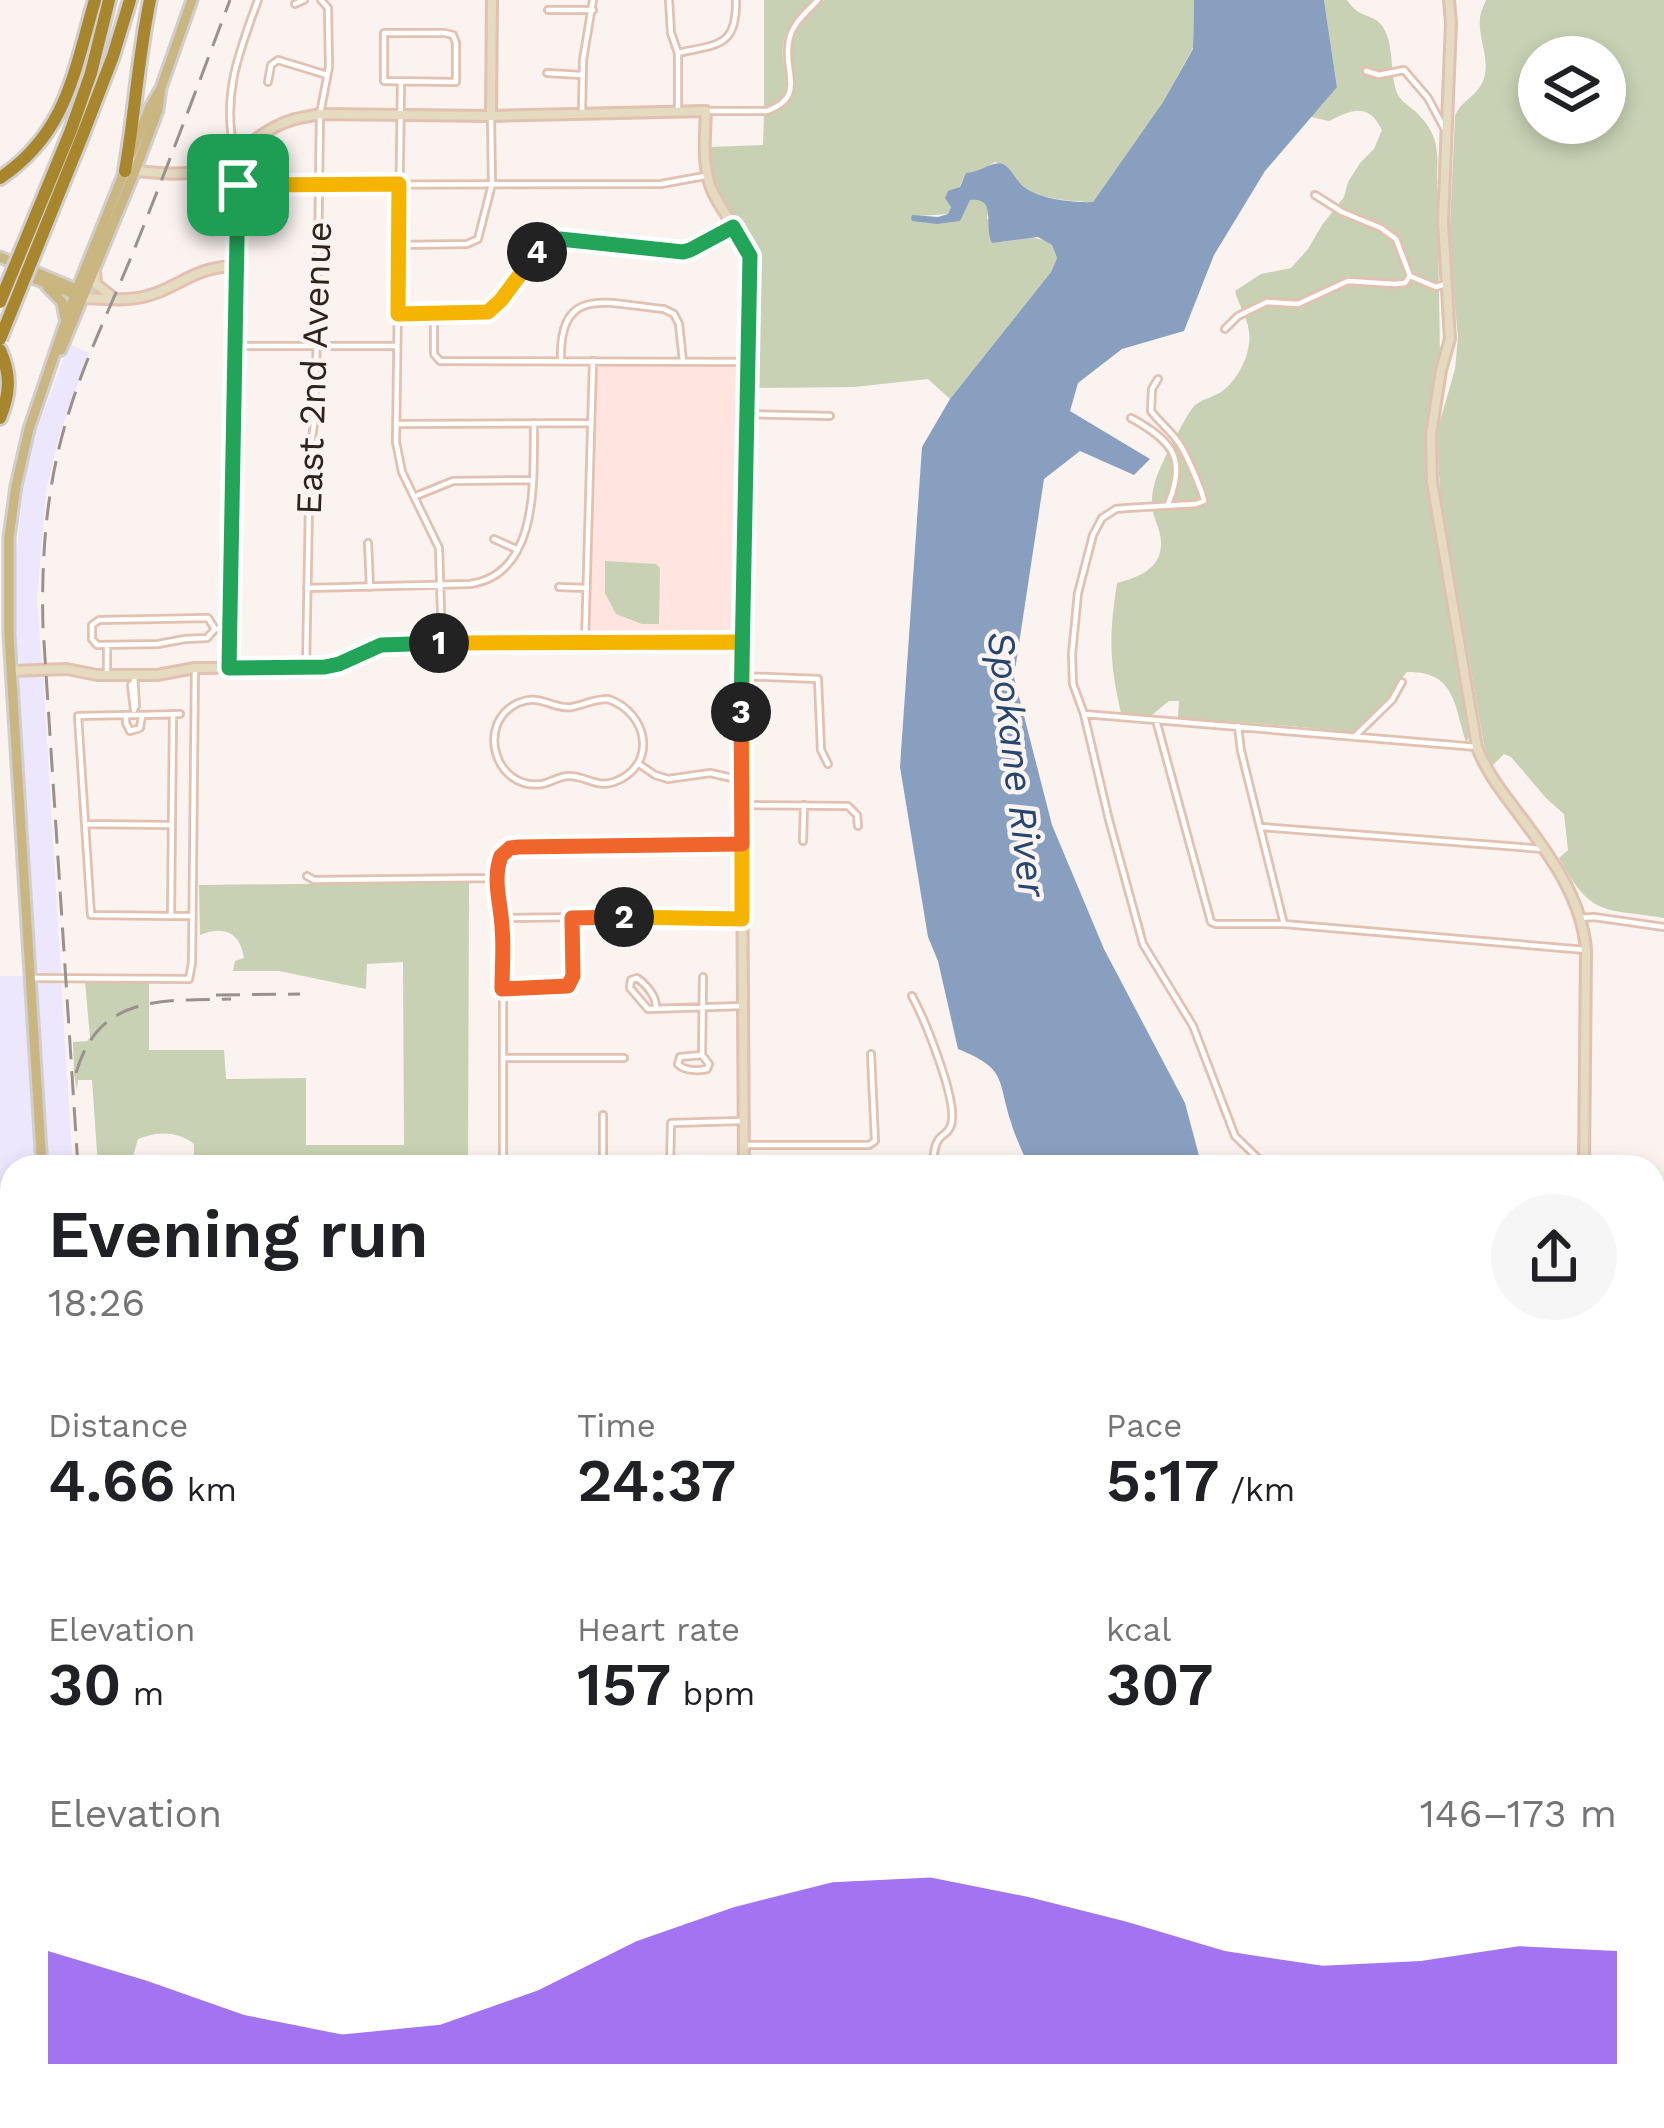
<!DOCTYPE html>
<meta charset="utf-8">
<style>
:root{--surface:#fff;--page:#f6f6f6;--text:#202124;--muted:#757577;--accent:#7c3aed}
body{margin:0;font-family:"Work Sans",sans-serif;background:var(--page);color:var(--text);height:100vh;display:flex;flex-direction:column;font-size:45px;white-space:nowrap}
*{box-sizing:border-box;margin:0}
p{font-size:39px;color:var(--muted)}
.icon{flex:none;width:66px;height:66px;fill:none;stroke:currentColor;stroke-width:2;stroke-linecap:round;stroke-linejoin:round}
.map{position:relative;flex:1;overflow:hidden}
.drawer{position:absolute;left:0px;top:1155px;width:1665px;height:975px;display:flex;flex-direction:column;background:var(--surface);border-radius:36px 36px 0 0;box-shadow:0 6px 18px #0003}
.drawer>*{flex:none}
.controls{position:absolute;left:1518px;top:36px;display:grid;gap:24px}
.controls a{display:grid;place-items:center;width:108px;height:108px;border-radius:50%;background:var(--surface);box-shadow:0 6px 18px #0003;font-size:60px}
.pin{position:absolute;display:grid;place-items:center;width:102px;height:102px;color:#fff;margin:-51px;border-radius:24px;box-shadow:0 6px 18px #0006}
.km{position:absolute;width:60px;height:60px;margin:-30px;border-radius:50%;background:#222;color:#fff;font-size:33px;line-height:60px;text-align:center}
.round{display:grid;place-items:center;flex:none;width:126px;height:126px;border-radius:63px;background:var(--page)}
.headline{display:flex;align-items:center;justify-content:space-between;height:204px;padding:0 48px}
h1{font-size:66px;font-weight:600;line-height:90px}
.figures{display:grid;grid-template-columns:repeat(3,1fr);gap:18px;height:204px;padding:12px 48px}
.figures div{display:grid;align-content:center}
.figures b{font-size:60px;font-weight:600}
.figures small{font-size:33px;font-weight:400}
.figures p{font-size:33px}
.chart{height:336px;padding:24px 48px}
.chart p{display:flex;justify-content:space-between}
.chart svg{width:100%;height:216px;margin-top:12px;fill:var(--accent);opacity:.7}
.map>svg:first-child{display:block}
</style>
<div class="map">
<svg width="1664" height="2128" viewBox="0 0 1664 2128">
<rect width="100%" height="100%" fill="#faf3f0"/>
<path fill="#ede7fd" d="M69 344 89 353 59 436 46 492 37 600 42 666H23L17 659 14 604 15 566 23 489 34 438Z
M23 674H43L61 973H40L37 969 19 678Z
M0 976H24L34 1135V1167H12V1231L0 1232Z
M42 981H61L73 1167H49L38 986Z
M0 1388H12V1595H0Z
M0 1603H12V1679L0 1798Z"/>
<path fill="#ffe4df" d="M593 361 747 362 742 642 585 643Z"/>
<path fill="#c8d1b4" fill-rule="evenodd" d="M764 0H813C800 12 789 23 784 40 777 69 803 94 764 109Z
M824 0H1194L1193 48 1163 102 1093 202C1074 202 1040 199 1025 188 1013 178 1010 167 995 162L962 181 948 214 918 216 926 223 959 221 970 199C984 198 991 204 987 218L1004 242C1019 236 1039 235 1052 245L1057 258 1051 272 950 399 928 379 854 387 750 388 755 258 715 188 710 172V147L763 145 764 116C815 103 783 70 794 37 799 23 813 11 824 0Z
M1324 0H1347C1361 21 1373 12 1383 27 1395 47 1389 72 1397 93 1401 102 1410 106 1417 113 1436 132 1439 148 1437 174L1440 353 1425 470 1429 502 1441 545 1472 734 1466 742C1454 704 1455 671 1407 672L1399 681 1404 683 1399 697 1386 712 1361 733C1300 726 1239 722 1178 718L1179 701H1169L1151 716 1121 713C1109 660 1109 636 1117 583 1144 576 1166 565 1160 534 1158 525 1153 516 1152 507 1151 491 1156 476 1163 462 1168 451 1189 410 1195 405 1203 399 1213 397 1221 392 1235 383 1247 361 1249 344 1252 323 1240 310 1235 291L1261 274 1291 268 1308 249 1322 225 1344 197 1348 182 1360 163 1374 149 1382 130C1368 102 1352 110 1329 121L1311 117 1337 86Z
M1486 0H1664V918C1602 908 1591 917 1559 858L1568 850 1564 814 1546 798 1511 757 1504 754 1490 768 1484 745 1440 493 1437 432 1455 369 1458 337 1449 246 1455 116C1461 100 1479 96 1484 78 1490 58 1478 38 1480 19 1480 12 1484 6 1486 0ZM1539 57H1605V123H1539Z
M605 561 656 564 660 568 659 624H642L616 614 605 593Z
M469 882 468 1167H194V1144C178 1131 157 1131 138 1139L130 1167H98L92 1080H78L77 1090 74 1075 73 1042 87 1041 90 1038 85 981 149 980V1050H224L226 1079 306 1078V1145H404L403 962 367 964 366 989 279 971H233L235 961 244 958C240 932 224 925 200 935L199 885Z
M1664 1240V1472L1653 1471V1262Z
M1653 1477 1664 1478V1784H1653Z
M12 1866V2094L0 2048V1905Z
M1653 1948H1664V1997L1658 2054 1664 2061V2128H1134L1143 2118H1653Z"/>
<path fill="#899fc0" d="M1194 0H1324L1337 87 1265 171 1214 255 1184 331 1122 349 1078 383 1070 411 1150 459 1134 475 1080 451 1044 479 1014 677 1052 825 1104 949 1185 1103 1202 1167H1029C1023 1152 1015 1137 1011 1122 997 1078 1007 1069 958 1049L938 961 928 937 900 767 922 447 950 399 1051 272 1057 258 1052 245 1038 237 992 243C983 225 998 197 970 200L960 221 937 224 912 221 911 218 912 215 938 217 948 214 951 207 945 198 948 191 960 187 966 173C979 173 993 160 1003 164 1012 169 1016 181 1024 187 1039 199 1074 203 1093 202L1163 102 1193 49Z
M702 2118H867L881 2128H702Z"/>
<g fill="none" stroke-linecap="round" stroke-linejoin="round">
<g stroke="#e2c1b0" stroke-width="10">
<path id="street" d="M669 0 671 33 678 53V111
M295 4 304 0
M548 10H593
M384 33H445L453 35 456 43V82L384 81Z
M678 53C718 44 737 47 736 0
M1366 71 1379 75 1404 70 1428 98 1444 128
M547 73 582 75
M268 82 271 65 278 60 327 75
M401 82 396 442 402 472 439 548 442 643
M709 111H767C808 96 782 71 789 41 792 23 806 13 818 0
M582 112 583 60 593 0
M234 150C222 94 239 52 258 0
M238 185 661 184 705 176
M1315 195 1342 212 1381 228 1396 239 1410 276 1436 287 1446 284
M399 245 467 244 478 239 492 184 491 118
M398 313 488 312 542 247 554 239 686 252 733 227
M434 314V354L440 361 747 362
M1225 329 1238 316 1267 302 1298 304 1348 281 1394 284 1405 283 1410 276
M234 346H397
M561 358C559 282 612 305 664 309L674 314 679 324 683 361
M1158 379 1152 389 1151 411C1159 422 1171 431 1179 443 1186 453 1202 490 1204 501L1196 504 1127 508 1116 509 1102 518 1093 535 1078 593 1072 654 1073 684 1084 714 1109 820 1143 944 1193 1026 1235 1136 1267 1167
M745 414 830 416
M1131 418C1173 441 1187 459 1168 504
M399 424 591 423
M416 496 453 481 533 480
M494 539 516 549
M368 543 370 587
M559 587 586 588
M307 588 470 584C541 574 533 476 534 423
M215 629 207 638 185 639 158 644 97 645 92 639V625L99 620 208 618 215 629H230
M585 643 593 361
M107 645V675
M306 668 310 452 314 424 317 337 320 114 329 67 328 8 321 0
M741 676 818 679 821 750 828 764
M608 699C649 713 658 766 614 782 596 788 586 776 569 776 559 776 552 782 542 784 495 791 475 723 518 703 541 693 553 710 572 707 586 704 594 699 608 699Z
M134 709 136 706 134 675
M134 710 131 685 134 682
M173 714 171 916H192
M1084 714 1477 747
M126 715 78 716 91 915 171 916
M126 715H142L140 728 130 731 126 723Z
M142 715 180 714
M1156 720 1211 922 1216 924H1284L1586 950
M1238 726 1241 751 1284 924
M1354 737 1392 700 1402 682
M639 764 655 775 668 779 710 773 741 780
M741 805 848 806 857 815 858 826
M85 824 169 825
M1261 827 1544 849
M803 841 804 805
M307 876 314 880 497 878
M501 918 661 916 741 919
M1580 918 1594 917 1664 927
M33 978 189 979 192 963 195 668
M502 989 560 988 568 986 573 975 572 918
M912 996C924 1018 959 1102 951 1125 948 1134 945 1132 939 1139 933 1147 934 1157 933 1167
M656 1008C657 997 646 984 637 978L631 980 630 988 648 1009 742 1006
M702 1055 680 1057 678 1064C684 1071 698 1071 707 1069L709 1064 702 1055 703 977
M503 1058H624
M603 1115V1167
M744 1145H869L875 1141 871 1054
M503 1167V924C497 903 493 877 501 856L508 849 519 847 742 844
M670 1167 671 1123 741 1121
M0 1235 12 1234
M0 1384 12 1383
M0 1599H12
M1653 1944H1664
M911 2118V2128
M661 2128 664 2118"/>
</g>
<g stroke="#e2c1b0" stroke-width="14">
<path id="secondary" d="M1449 0 1451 23 1443 222 1450 339 1441 370 1431 435 1432 482 1477 747C1487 774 1504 794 1521 817 1551 857 1582 899 1586 950L1584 1167
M491 116 492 0
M135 171C154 172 174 176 192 172 228 166 245 143 275 127 289 119 304 117 320 114L491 116 706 111C705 136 702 164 711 188 721 214 746 235 751 264L741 676 744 1167
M95 272 96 284 111 296
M85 298C103 299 125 301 143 297 179 289 191 267 235 266
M229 668 235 266 238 195 236 156
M11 671 67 669 97 675H157L195 668 325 667C350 662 370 646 396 644L742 642
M1653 1229 1664 1228
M0 1246 12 1245
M0 2062 12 2128
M229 2118V2128
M1023 2118 1028 2128"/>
</g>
<g stroke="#d1cecd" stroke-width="15">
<path id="primary" d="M131 154 150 107 161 88
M0 257 78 290
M22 274 74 294
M47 287 62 302 65 318
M61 350 135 171 158 110 161 88 192 0
M42 1167 9 635V537L16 486 29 429 75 294 125 170
M0 1885 6 1844 12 1729"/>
</g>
<g stroke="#d1cecd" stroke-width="18">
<path id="highway" d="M71 130 91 73 109 0
M83 134 113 56 130 0
M125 171C135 114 138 57 150 0
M0 178C67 133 74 72 95 0
M0 350C11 374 10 394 0 418"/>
</g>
<use href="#street" stroke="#fff" stroke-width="4.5"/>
<use href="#secondary" stroke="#e5dbc0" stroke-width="8"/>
<use href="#primary" stroke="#cab681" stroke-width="9"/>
<use href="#highway" stroke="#a7862d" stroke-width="12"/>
<path stroke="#9a918c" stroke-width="3" stroke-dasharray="24 12" stroke-linecap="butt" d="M216 995 300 994
M76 1073C99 993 163 1001 231 999
M78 1167 43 627C41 553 47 479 70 409 88 351 116 296 138 240 170 160 200 80 230 0
M139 2118 140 2128"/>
<g stroke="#d1cecd" stroke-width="18" stroke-linecap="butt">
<path id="highway-bridge" d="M0 302 71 130
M0 339 83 134"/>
</g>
<use href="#highway-bridge" stroke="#a7862d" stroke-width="12"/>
</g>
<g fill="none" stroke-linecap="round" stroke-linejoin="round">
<g stroke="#fff" stroke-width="24">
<path id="split-1" d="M238 185 229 668 325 667 339 664 381 645 439 643"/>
</g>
<g stroke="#fff" stroke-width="24">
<path id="split-2" d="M439 643 742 642V919L624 917"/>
</g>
<g stroke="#fff" stroke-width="24">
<path id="split-3" d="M624 917 572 918 573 976 568 986 502 989C502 969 504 947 502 927 501 903 492 880 501 856L510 848 519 847 742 844 741 712"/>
</g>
<g stroke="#fff" stroke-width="24">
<path id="split-4" d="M537 252 550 241 560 239 683 252 690 250 733 227 750 256 741 712"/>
</g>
<g stroke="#fff" stroke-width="24">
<path id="split-5" d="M238 185 399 184 398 314 488 312 501 300 537 252"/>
</g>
<use href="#split-1" stroke="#22a559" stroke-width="15"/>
<use href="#split-2" stroke="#f5b400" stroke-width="15"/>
<use href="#split-3" stroke="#f0652b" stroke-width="15"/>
<use href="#split-4" stroke="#22a559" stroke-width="15"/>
<use href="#split-5" stroke="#f5b400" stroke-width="15"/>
</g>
<g text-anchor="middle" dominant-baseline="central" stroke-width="9" stroke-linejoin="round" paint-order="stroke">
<g font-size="36" fill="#2e221b" stroke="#faf3f0">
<text transform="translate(314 368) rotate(-88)">East 2nd Avenue</text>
</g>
<g font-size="39" font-style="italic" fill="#264571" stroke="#faf3f0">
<text transform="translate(1017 764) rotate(83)">Spokane River</text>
</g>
</g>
</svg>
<div class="controls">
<a><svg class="icon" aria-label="layers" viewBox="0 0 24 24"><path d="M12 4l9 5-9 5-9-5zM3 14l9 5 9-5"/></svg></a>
</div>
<div class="pin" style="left:238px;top:185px;background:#1e9e55"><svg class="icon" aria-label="arrive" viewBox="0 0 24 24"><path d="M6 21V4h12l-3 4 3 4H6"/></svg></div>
<b class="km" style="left:439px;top:643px">1</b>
<b class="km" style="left:624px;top:917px">2</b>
<b class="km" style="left:741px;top:712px">3</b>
<b class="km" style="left:537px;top:252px">4</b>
<section class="drawer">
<div class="headline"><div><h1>Evening run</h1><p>18:26</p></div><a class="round"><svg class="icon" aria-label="share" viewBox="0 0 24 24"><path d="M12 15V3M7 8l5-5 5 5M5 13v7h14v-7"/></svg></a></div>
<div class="figures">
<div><p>Distance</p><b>4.66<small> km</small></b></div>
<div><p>Time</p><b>24:37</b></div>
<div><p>Pace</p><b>5:17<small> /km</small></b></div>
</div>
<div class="figures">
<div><p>Elevation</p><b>30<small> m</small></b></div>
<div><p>Heart rate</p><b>157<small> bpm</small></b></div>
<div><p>kcal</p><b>307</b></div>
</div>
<div class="chart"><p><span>Elevation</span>146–173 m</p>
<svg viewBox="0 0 160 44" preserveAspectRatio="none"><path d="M0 44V21L10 27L20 34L30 38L40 36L50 29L60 19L70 12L80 7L90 6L100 10L110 15L120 21L130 24L140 23L150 20L160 21V44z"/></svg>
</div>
</section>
</div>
